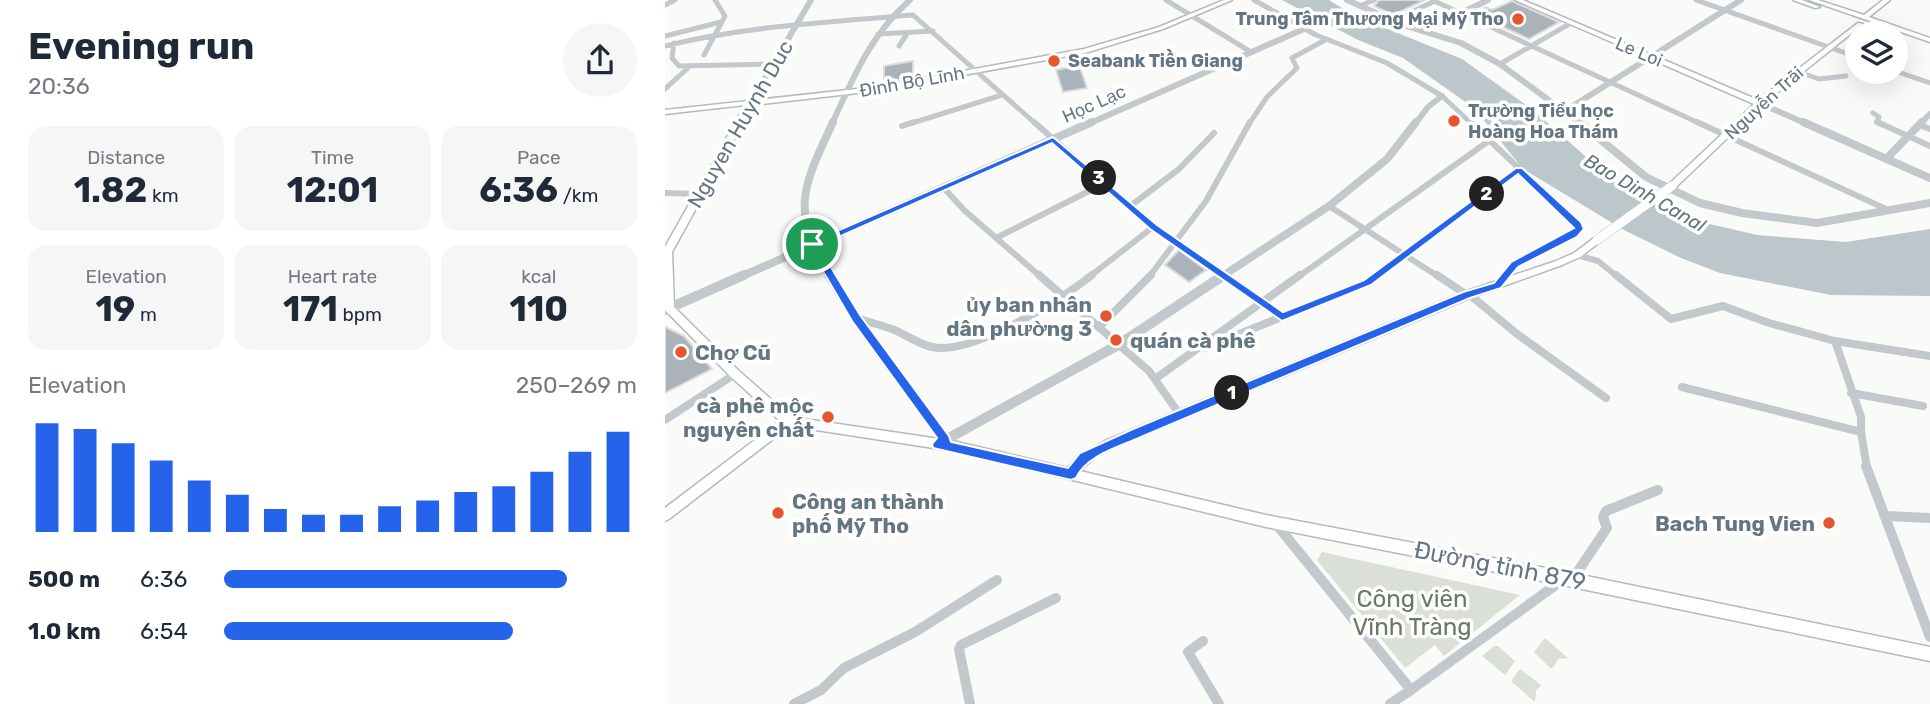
<!DOCTYPE html>
<meta charset="utf-8">
<style>
:root{--surface:#fff;--page:#f6f6f7;--text:#1f2937;--muted:#747a83;--accent:#2563eb}
body{margin:0;font-family:Rubik,sans-serif;background:var(--page);color:var(--text);height:100vh;display:flex;flex-direction:column;font-size:26px;white-space:nowrap}
*{box-sizing:border-box;margin:0}
p{font-size:23px;color:var(--muted)}
.icon{flex:none;width:38px;height:38px;fill:none;stroke:currentColor;stroke-width:2;stroke-linecap:round;stroke-linejoin:round}
.map{position:relative;flex:1;overflow:hidden}
.sheet{display:flex;flex-direction:column;background:var(--surface);width:665px}
.sheet>*{flex:none}
.buttons{position:absolute;left:1180px;top:21px;display:grid;gap:14px}
.buttons a{display:grid;place-items:center;width:63px;height:63px;border-radius:50%;background:var(--surface);box-shadow:0 7px 28px #0002;font-size:35px}
.pin{position:absolute;display:grid;place-items:center;width:60px;height:60px;color:#fff;margin:-30px;border:4px solid #fff;border-radius:50%;box-shadow:0 2px 7px #0007}
.km{position:absolute;width:35px;height:35px;margin:-18px;border-radius:50%;background:#222;color:#fff;font-size:19px;line-height:35px;text-align:center}
.round{display:grid;place-items:center;flex:none;width:74px;height:74px;border-radius:37px;background:var(--page)}
.headline{display:flex;align-items:center;justify-content:space-between;height:119px;padding:0 28px}
h1{font-size:38px;font-weight:700;line-height:52px}
.figures{display:grid;grid-template-columns:repeat(3,1fr);gap:10px;height:119px;padding:7px 28px}
.figures div{display:grid;align-content:center;border-radius:18px;background:var(--page);text-align:center}
.figures b{font-size:35px;font-weight:700}
.figures small{font-size:19px;font-weight:400}
.figures p{font-size:19px}
.chart{height:196px;padding:14px 28px}
.chart p{display:flex;justify-content:space-between}
.chart svg{width:100%;height:126px;margin-top:7px;stroke:var(--accent);stroke-width:6}
ul{padding:0 28px;list-style:none;font-size:23px}
li{display:grid;grid-template-columns:112px 84px 1fr;align-items:center;height:52px}
li i{height:18px;border-radius:9px;background:var(--accent)}
main{display:flex;flex:1;min-height:0}
.map>svg:first-child{display:block}
</style>
<main>
<section class="sheet">
<div class="headline"><div><h1>Evening run</h1><p>20:36</p></div><a class="round"><svg class="icon" aria-label="share" viewBox="0 0 24 24"><path d="M12 15V3M7 8l5-5 5 5M5 13v7h14v-7"/></svg></a></div>
<div class="figures">
<div><p>Distance</p><b>1.82<small> km</small></b></div>
<div><p>Time</p><b>12:01</b></div>
<div><p>Pace</p><b>6:36<small> /km</small></b></div>
</div>
<div class="figures">
<div><p>Elevation</p><b>19<small> m</small></b></div>
<div><p>Heart rate</p><b>171<small> bpm</small></b></div>
<div><p>kcal</p><b>110</b></div>
</div>
<div class="chart"><p><span>Elevation</span>250–269 m</p>
<svg viewBox="0 0 160 44" preserveAspectRatio="none"><path d="M5 44V6M15 44V8M25 44V13M35 44V19M45 44V26M55 44V31M65 44V36M75 44V38M85 44V38M95 44V35M105 44V33M115 44V30M125 44V28M135 44V23M145 44V16M155 44V9"/></svg>
</div>
<ul>
<li><b>500 m</b>6:36<i style="width:83%"></i></li>
<li><b>1.0 km</b>6:54<i style="width:70%"></i></li>
</ul>
</section>
<div class="map">
<svg width="1265" height="704" viewBox="0 0 1265 704">
<rect width="100%" height="100%" fill="#fafaf8"/>
<path fill="#dadfd7" d="M657 552 855 595 779 656 770 645 740 668 652 560Z
M880 638 903 658 893 659 888 668H885L869 652Z
M829 646H833L850 661 840 675 817 656Z
M855 669 876 685 871 691 870 702 846 681Z"/>
<path fill="#bbc7cb" d="M617 0H664L688 15 797 59 868 110 937 171 1019 218 1092 235 1181 242 1265 229V296L1166 295 1055 273 1016 258 959 230 858 169 809 108 738 58 693 40Z"/>
<path fill="#aab3b9" stroke="#dcdcda" stroke-width="2" d="M714 0H760L728 15 709 6Z
M847 1 849 2 894 22 864 39 808 13 821 7 827 10Z
M248 61V77L219 82V66Z
M414 65 422 88 398 92 391 70Z
M514 250 541 270 524 282 500 265Z
M0 327 19 336 47 369 0 393Z"/>
<g fill="none" stroke-linecap="round" stroke-linejoin="round">
<g stroke="#b3babf" stroke-width="3">
<path id="secondary" d="M559 0H567L498 29 420 53 210 91 88 105 7 252 9 307 74 371 126 417 288 441 403 468 414 456 440 441 799 292 891 261 909 253 929 238H935L937 240 935 242 915 257 897 265 805 298 448 448 430 457 415 471 601 515 907 573 1265 647V661L907 587 601 527 288 451 125 426 4 519 0 521V508L115 421 66 377 0 310V247L80 105 0 114V110L210 87 419 49 494 27Z
M850 0H858L1093 100 1193 23 1198 24 1097 105 1010 188H1004V184L1089 104Z
M1128 0H1137L1155 7 1150 8Z
M1144 0H1153L1199 15 1218 0H1225L1204 17 1265 38V42Z"/>
</g>
<path stroke="#c3c8cc" stroke-width="5" d="M501 0 586 52
M589 0 651 35 722 63 777 96 807 124
M767 0 1036 124
M1031 0 1192 57
M0 5 10 0
M695 6 709 0
M727 21 770 1
M213 34 268 31
M0 36 56 22
M9 43 7 58 14 66 108 64
M0 46C81 26 165 22 248 15L371 124
M234 46 242 34
M39 55 60 16 50 0
M835 64 906 23
M1230 71 1265 83
M1134 72 1154 79 1181 76
M0 89 24 67
M1208 113 1214 117 1212 122 1215 124
M244 124 337 95
M584 124 602 97 632 68 627 58 662 39"/>
<path stroke="#c3c8cc" stroke-width="6" d="M369 122 473 214 561 277
M805 122 913 224 914 228 908 235 849 265 839 277
M1032 122 1221 209
M1212 122 1265 146
M1254 125 1265 129
M237 126 249 122
M278 187 299 210 376 277
M0 193 33 194
M664 206 774 277
M464 207 514 169 549 133
M331 238 440 183
M912 255 933 261 953 277
M424 277 488 227
M484 277 541 201 585 122
M633 277 825 140
M710 277 854 170"/>
<path stroke="#c3c8cc" stroke-width="8" d="M374 275 484 371 515 415
M559 275 617 317
M772 275 802 295
M951 275 1006 319 1058 306 1104 323 1170 341 1265 356
M833 285 841 275
M805 295 852 334 941 398
M191 318C203 322 216 325 227 329 240 334 253 344 267 347 306 356 396 300 427 275
M434 327 486 275
M540 348 703 282 712 275
M490 379 635 275
M1017 387 1196 432V417L1170 341
M1186 393 1258 406
M0 420 70 374
M1196 432 1202 468"/>
<path stroke="#c3c8cc" stroke-width="10" d="M1201 466 1265 637
M1222 516 1265 518
M611 524 746 690 899 579
M907 580 942 528 938 517 941 511 993 490
M538 641 523 652 554 704
M129 704 156 690 179 668 250 632 332 580
M305 704 294 649 296 645 391 598
M725 704 746 690"/>
<path stroke="#c3c8cc" stroke-width="6" d="M682 0 738 25 796 43 835 64 916 124
M796 13 823 0
M86 102 146 0
M1094 103 1142 124
M900 111 1076 0
M167 124C188 78 206 34 245 0
M423 124 639 29
M750 124 763 107 777 96
M1255 124 1265 114"/>
<path stroke="#c3c8cc" stroke-width="8" d="M914 122 981 177 1035 203 1077 213 1152 223 1265 203
M1138 122 1265 178
M1221 159 1257 122
M75 277 427 122
M165 277C125 210 137 189 168 122
M556 277 664 206 722 159 751 122"/>
<path stroke="#c3c8cc" stroke-width="10" d="M164 275 198 329 280 440
M0 310 79 275
M273 444 453 345 559 275"/>
<use href="#secondary" fill="#fff" fill-rule="evenodd"/>
<g stroke="#b3babf" stroke-width="10" stroke-linecap="butt">
<path id="secondary-bridge" d="M932 240 1007 186"/>
</g>
<use href="#secondary-bridge" stroke="#fff" stroke-width="9"/>
</g>
<path fill="#2563eb" stroke="#fff" stroke-width="2" fill-rule="evenodd" d="M388 137 492 225 618 312 699 280 851 168H857L916 222 919 229 912 237 853 267 836 288 805 298 476 437C454 447 422 455 411 478L406 480 268 448 267 444 272 438 187 321 142 244ZM387 143 485 229 617 321 706 285 853 174 909 228 846 262 829 283 798 292 468 429 415 453 403 468 286 442 284 436 195 315 153 246Z"/>
<g fill="#e4572e" stroke="#fff" stroke-width="2.5">
<circle cx="853" cy="19" r="7"/>
<circle cx="389" cy="61" r="7"/>
<circle cx="789" cy="121" r="7"/>
<circle cx="441" cy="316" r="7"/>
<circle cx="451" cy="340" r="7"/>
<circle cx="16" cy="352" r="7"/>
<circle cx="163" cy="417" r="7"/>
<circle cx="113" cy="513" r="7"/>
<circle cx="1164" cy="523" r="7"/>
</g>
<g text-anchor="middle" dominant-baseline="central" stroke-width="7" stroke-linejoin="round" paint-order="stroke">
<g font-size="18" font-weight="bold" fill="#657683" stroke="#fff" text-anchor="start">
<text x="839" y="19" text-anchor="end">Trung Tâm Thương Mại Mỹ Tho</text>
<text x="403" y="61">Seabank Tiền Giang</text>
<text x="803" y="111">Trường Tiểu học<tspan x="803" dy="21">Hoàng Hoa Thám</tspan></text>
</g>
<g font-size="18" fill="#657683" stroke="#fff">
<text transform="translate(974 52) rotate(23)">Le Loi</text>
<text transform="translate(247 82) rotate(-10)">Đinh Bộ Lĩnh</text>
<text transform="translate(1099 103) rotate(-42)">Nguyễn Trãi</text>
<text transform="translate(429 104) rotate(-24)">Học Lạc</text>
</g>
<g font-size="19" font-style="italic" fill="#60757c" stroke="#fff">
<text transform="translate(980 193) rotate(30)">Bao Dinh Canal</text>
</g>
<g font-size="21" fill="#657683" stroke="#fff">
<text transform="translate(75 124) rotate(-60)">Nguyen Huynh Duc</text>
</g>
<g font-size="21" font-weight="bold" fill="#657683" stroke="#fff" text-anchor="end">
<text x="427" y="304">ủy ban nhân<tspan x="427" dy="24">dân phường 3</tspan></text>
<text x="465" y="340" text-anchor="start">quán cà phê</text>
<text x="30" y="352" text-anchor="start">Chợ Cũ</text>
<text x="149" y="405">cà phê mộc<tspan x="149" dy="24">nguyên chất</tspan></text>
<text x="127" y="501" text-anchor="start">Công an thành<tspan x="127" dy="24">phố Mỹ Tho</tspan></text>
<text x="1150" y="523">Bach Tung Vien</text>
</g>
<g font-size="24" fill="#657683" stroke="#fff">
<text transform="translate(835 566) rotate(11)">Đường tỉnh 879</text>
</g>
<g font-size="24" fill="#687a64" stroke="#fff">
<text x="747" y="599">Công viên<tspan x="747" dy="28">Vĩnh Tràng</tspan></text>
</g>
</g>
</svg>
<div class="buttons">
<a><svg class="icon" aria-label="layers" viewBox="0 0 24 24"><path d="M12 4l9 5-9 5-9-5zM3 14l9 5 9-5"/></svg></a>
</div>
<div class="pin" style="left:147px;top:244px;background:#1e9e55"><svg class="icon" aria-label="arrive" viewBox="0 0 24 24"><path d="M6 21V4h12l-3 4 3 4H6"/></svg></div>
<b class="km" style="left:567px;top:393px">1</b>
<b class="km" style="left:822px;top:194px">2</b>
<b class="km" style="left:434px;top:178px">3</b>
</div>
</main>
